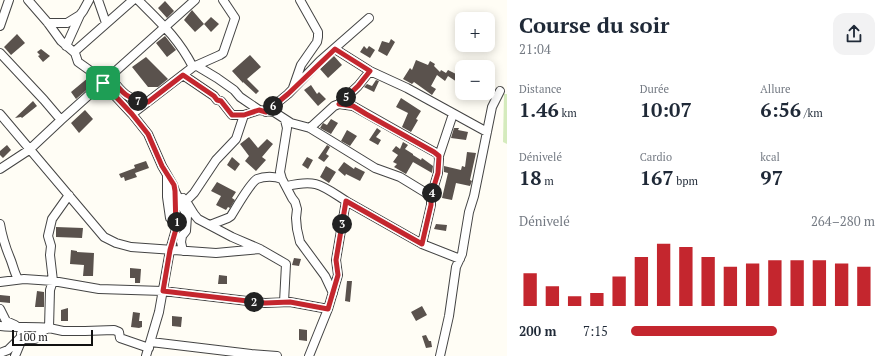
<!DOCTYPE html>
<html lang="fr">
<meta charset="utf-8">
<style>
:root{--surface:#fff;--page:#f2f2f3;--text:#1f2937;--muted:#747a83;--accent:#c4262e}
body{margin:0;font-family:"PT Serif",serif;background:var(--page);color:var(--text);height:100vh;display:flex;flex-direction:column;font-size:15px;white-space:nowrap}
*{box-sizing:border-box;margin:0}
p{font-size:13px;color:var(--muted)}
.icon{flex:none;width:22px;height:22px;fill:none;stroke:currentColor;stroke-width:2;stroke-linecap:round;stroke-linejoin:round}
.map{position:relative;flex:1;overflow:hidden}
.side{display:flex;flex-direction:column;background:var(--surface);width:380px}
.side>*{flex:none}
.buttons{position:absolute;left:455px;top:12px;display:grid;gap:8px}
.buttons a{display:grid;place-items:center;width:40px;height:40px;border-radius:8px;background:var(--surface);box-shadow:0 2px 10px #0003;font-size:20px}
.scale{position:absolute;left:12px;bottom:10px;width:81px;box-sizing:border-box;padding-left:4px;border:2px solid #111;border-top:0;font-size:11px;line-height:14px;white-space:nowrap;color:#111;-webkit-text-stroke:3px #fff;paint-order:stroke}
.pin{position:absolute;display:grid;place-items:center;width:34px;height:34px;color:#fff;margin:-17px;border-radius:8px;box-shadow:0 2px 6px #0006}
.km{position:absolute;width:20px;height:20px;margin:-10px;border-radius:50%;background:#222;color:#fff;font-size:11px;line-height:20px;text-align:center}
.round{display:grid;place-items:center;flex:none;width:42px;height:42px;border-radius:12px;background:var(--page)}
.headline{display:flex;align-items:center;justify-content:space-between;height:68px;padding:0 12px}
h1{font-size:22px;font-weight:700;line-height:30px}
.figures{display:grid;grid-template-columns:repeat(3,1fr);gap:6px;height:68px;padding:4px 12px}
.figures div{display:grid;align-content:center}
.figures b{font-size:20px;font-weight:700}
.figures small{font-size:11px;font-weight:400}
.figures p{font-size:11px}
.chart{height:112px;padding:8px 12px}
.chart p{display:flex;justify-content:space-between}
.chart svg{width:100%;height:72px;margin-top:4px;stroke:var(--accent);stroke-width:6}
ul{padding:0 12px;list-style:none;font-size:13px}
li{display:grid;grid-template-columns:64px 48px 1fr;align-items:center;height:30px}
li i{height:10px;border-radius:5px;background:var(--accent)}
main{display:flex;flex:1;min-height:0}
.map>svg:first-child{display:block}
</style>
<main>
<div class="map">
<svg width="507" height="356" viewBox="0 0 507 356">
<rect width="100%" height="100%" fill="#fffdf5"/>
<path fill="#d5ebbd" d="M504 94H507V144L503 142Z"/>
<path fill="#5a524d" d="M165 1 174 11 167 18 158 8Z
M192 10 204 24 195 32 184 20Z
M211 17 219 24 211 32 204 24Z
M17 34 25 43 11 55 4 47Z
M165 36 176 50 167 57 156 43Z
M391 39 395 42 387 56 378 51 382 41 389 43Z
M364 46 367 49 369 46 375 50 370 58 360 52Z
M41 49 50 56 43 62 38 56 40 55 37 52Z
M250 55 261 67 247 79 259 91 256 94 243 82V83L232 71Z
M334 56 342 65 328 78 320 69Z
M146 57 168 79 158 87H148L132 67Z
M416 60 428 65 430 61 435 64 434 66 440 72 441 70 446 73 448 70 462 77V82L460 84 448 76 445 81 437 75 431 86 436 89 432 95 414 82 412 84 403 79 410 68 412 70Z
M89 77 92 79 87 84 90 87 76 99 71 92Z
M376 80 379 81 374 92 364 87 367 84 372 86Z
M311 85 317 94 319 92 326 99 318 106 304 90Z
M401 98 421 111 416 119 418 120 411 132 402 127 408 113 396 107Z
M33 101 37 106 22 118 21 117 15 118Z
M85 110 93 119 79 133 71 123Z
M331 119 338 123 331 134 320 128 323 123 327 125Z
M377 128 381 131 376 137 381 140 378 145 369 140Z
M454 128H459L458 130 468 132 466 140 451 138Z
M347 130 357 136 350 146 341 141Z
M249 137 258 148 267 139 273 144 262 157 266 160 256 171 245 161 249 156 240 144Z
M403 142 408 145 405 149 413 154V155L421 160 422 158 433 166 432 173 413 162 406 174 394 167 397 164 393 162 398 155 392 151 396 146 400 149Z
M7 145 11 150 3 158 0 155V151Z
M327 145 330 147 326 154 329 156 324 162 318 158Z
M467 152 476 153 470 180 472 181 470 186 456 183 452 200 442 198 448 173 444 172V166L461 170 462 166 465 167Z
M232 157 240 164 235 171 227 165Z
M307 157 313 160 308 169 302 165Z
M146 161 149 168 135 173 137 177 125 181 124 177 121 178 119 174 135 168 134 165Z
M344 162 354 169 355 167 365 172 360 181 346 174 345 176 338 170Z
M326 166 336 172 329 183 320 177Z
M217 182 236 192 232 198 235 200 230 208 228 207 226 210 216 205 221 196 211 191Z
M436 224 447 225 446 231 434 229Z
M56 227 83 228 82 238 56 237Z
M71 250 77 251V252L94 253 93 276H83L84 265 70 264Z
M294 258 301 259 299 266 292 265Z
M130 268 141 269 140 283H135V278H130Z
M219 275 227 276V284H218Z
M347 281H352L350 302 345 301Z
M37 291 44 292V307H35Z
M0 295 10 296V303L0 302Z
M422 306 427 315 416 321 411 312Z
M68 308V321H61V310Z
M133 312 140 313 139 321H142V327L139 328 131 327Z
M172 316 182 317 181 327 172 326Z
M299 329 307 330V341L299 340Z
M426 335 429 341H431L432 347 426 348 422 336Z"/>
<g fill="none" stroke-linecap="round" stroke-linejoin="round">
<g stroke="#444" stroke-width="10">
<path id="minor" d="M28 0 48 23 61 41 75 53 78 62 92 72 103 83 132 114 148 134 162 166 173 185 175 191 187 216 186 231 182 236 181 242 183 251
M98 0 106 23
M138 0C161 23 178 38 193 67
M48 23H67L80 15
M0 26 9 0
M66 46 80 15 83 11 89 0
M335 49 370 71 407 88 487 132
M74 52 133 0
M0 53 44 100 61 120
M197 66 217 78 234 90 240 97 259 110 274 112 291 123 310 128 375 168 400 177 431 196
M183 75 214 96 217 100 221 101 232 115H244
M110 77C122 93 128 100 148 102
M293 88 301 65 317 42 318 37V32L300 0
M339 104 358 86 370 71
M266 112 288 94 320 61 369 18
M0 114 104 237 116 243 131 247 216 253 260 249
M132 114 193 67 220 55 223 53 235 18 223 0
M310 128 334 106 339 104 353 106 438 154 439 159 438 173 431 196V205L422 244
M439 156 453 114
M0 169 29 150 61 120 195 0
M167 176V197L170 218 177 223
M282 179 280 172 287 128 285 120
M287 186C317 179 321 185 346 201
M183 198 186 201 194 193 216 160 236 139 244 115 259 110
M186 201 194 214 198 219 232 237 260 249 286 264 284 302
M0 224C2 236 5 246 10 258 13 265 14 272 18 279
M210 225 228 218 231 216C236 208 250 183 257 179 264 176 275 176 282 179L292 198 295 202 297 209 296 218 297 229 300 242 325 276 333 293
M0 282 24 279 53 281 99 289 163 291 265 303 290 302 328 309
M0 309 6 321 15 325
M0 326C16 328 33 326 49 328L50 290 53 281 50 255 51 246 48 236 52 219 69 195
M22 339H35L42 331 49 328 63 331H85L114 330 119 332 120 338 149 348
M151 342 251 354V356
M0 353 8 350 20 338
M251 354 277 356
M15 356 22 339 21 334
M146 356 159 312 170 250 176 229 175 195
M309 356 328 309 338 275 336 260 346 201 422 244 460 259
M440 356 449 316 456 267 462 254 469 212 474 196 492 107 500 91"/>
</g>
<use href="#minor" stroke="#fff" stroke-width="8"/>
</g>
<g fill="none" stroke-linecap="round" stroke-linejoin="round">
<g stroke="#fff" stroke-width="8">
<path id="route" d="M335 49 370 71 358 86 339 104 353 106 366 114 434 152 439 156 438 173 431 196V205L422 244 346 201 336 260 338 275 328 309 290 302 265 303 163 291 170 250 176 229 175 191 174 185 162 166 148 134 132 114 103 83 110 77C122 93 128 100 148 102L183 75 214 96 217 100 221 101 232 115H244L259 110 266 112 288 94Z"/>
</g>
<use href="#route" stroke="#c4262e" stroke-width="5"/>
</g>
</svg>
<div class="buttons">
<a>+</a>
<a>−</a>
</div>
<div class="scale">100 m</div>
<div class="pin" style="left:103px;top:83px;background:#1e9e55"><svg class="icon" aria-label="arrive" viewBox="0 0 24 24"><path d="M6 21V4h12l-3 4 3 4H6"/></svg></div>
<b class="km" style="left:177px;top:222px">1</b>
<b class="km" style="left:254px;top:302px">2</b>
<b class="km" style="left:342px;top:224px">3</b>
<b class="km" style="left:432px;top:193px">4</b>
<b class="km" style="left:346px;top:97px">5</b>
<b class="km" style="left:273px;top:106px">6</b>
<b class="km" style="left:138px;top:101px">7</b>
</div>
<section class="side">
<div class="headline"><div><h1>Course du soir</h1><p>21:04</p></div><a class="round"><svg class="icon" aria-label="share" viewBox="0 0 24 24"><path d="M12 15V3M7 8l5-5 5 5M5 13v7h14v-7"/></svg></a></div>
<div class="figures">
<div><p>Distance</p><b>1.46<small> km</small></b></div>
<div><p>Durée</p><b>10:07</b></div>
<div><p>Allure</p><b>6:56<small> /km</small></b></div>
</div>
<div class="figures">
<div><p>Dénivelé</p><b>18<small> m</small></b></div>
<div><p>Cardio</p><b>167<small> bpm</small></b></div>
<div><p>kcal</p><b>97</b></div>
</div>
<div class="chart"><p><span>Dénivelé</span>264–280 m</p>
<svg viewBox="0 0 160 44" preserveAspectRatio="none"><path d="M5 44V24M15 44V32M25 44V38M35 44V36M45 44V26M55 44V14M65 44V6M75 44V8M85 44V14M95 44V20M105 44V18M115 44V16M125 44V16M135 44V16M145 44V18M155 44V20"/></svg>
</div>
<ul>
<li><b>200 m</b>7:15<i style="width:60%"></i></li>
</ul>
</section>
</main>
